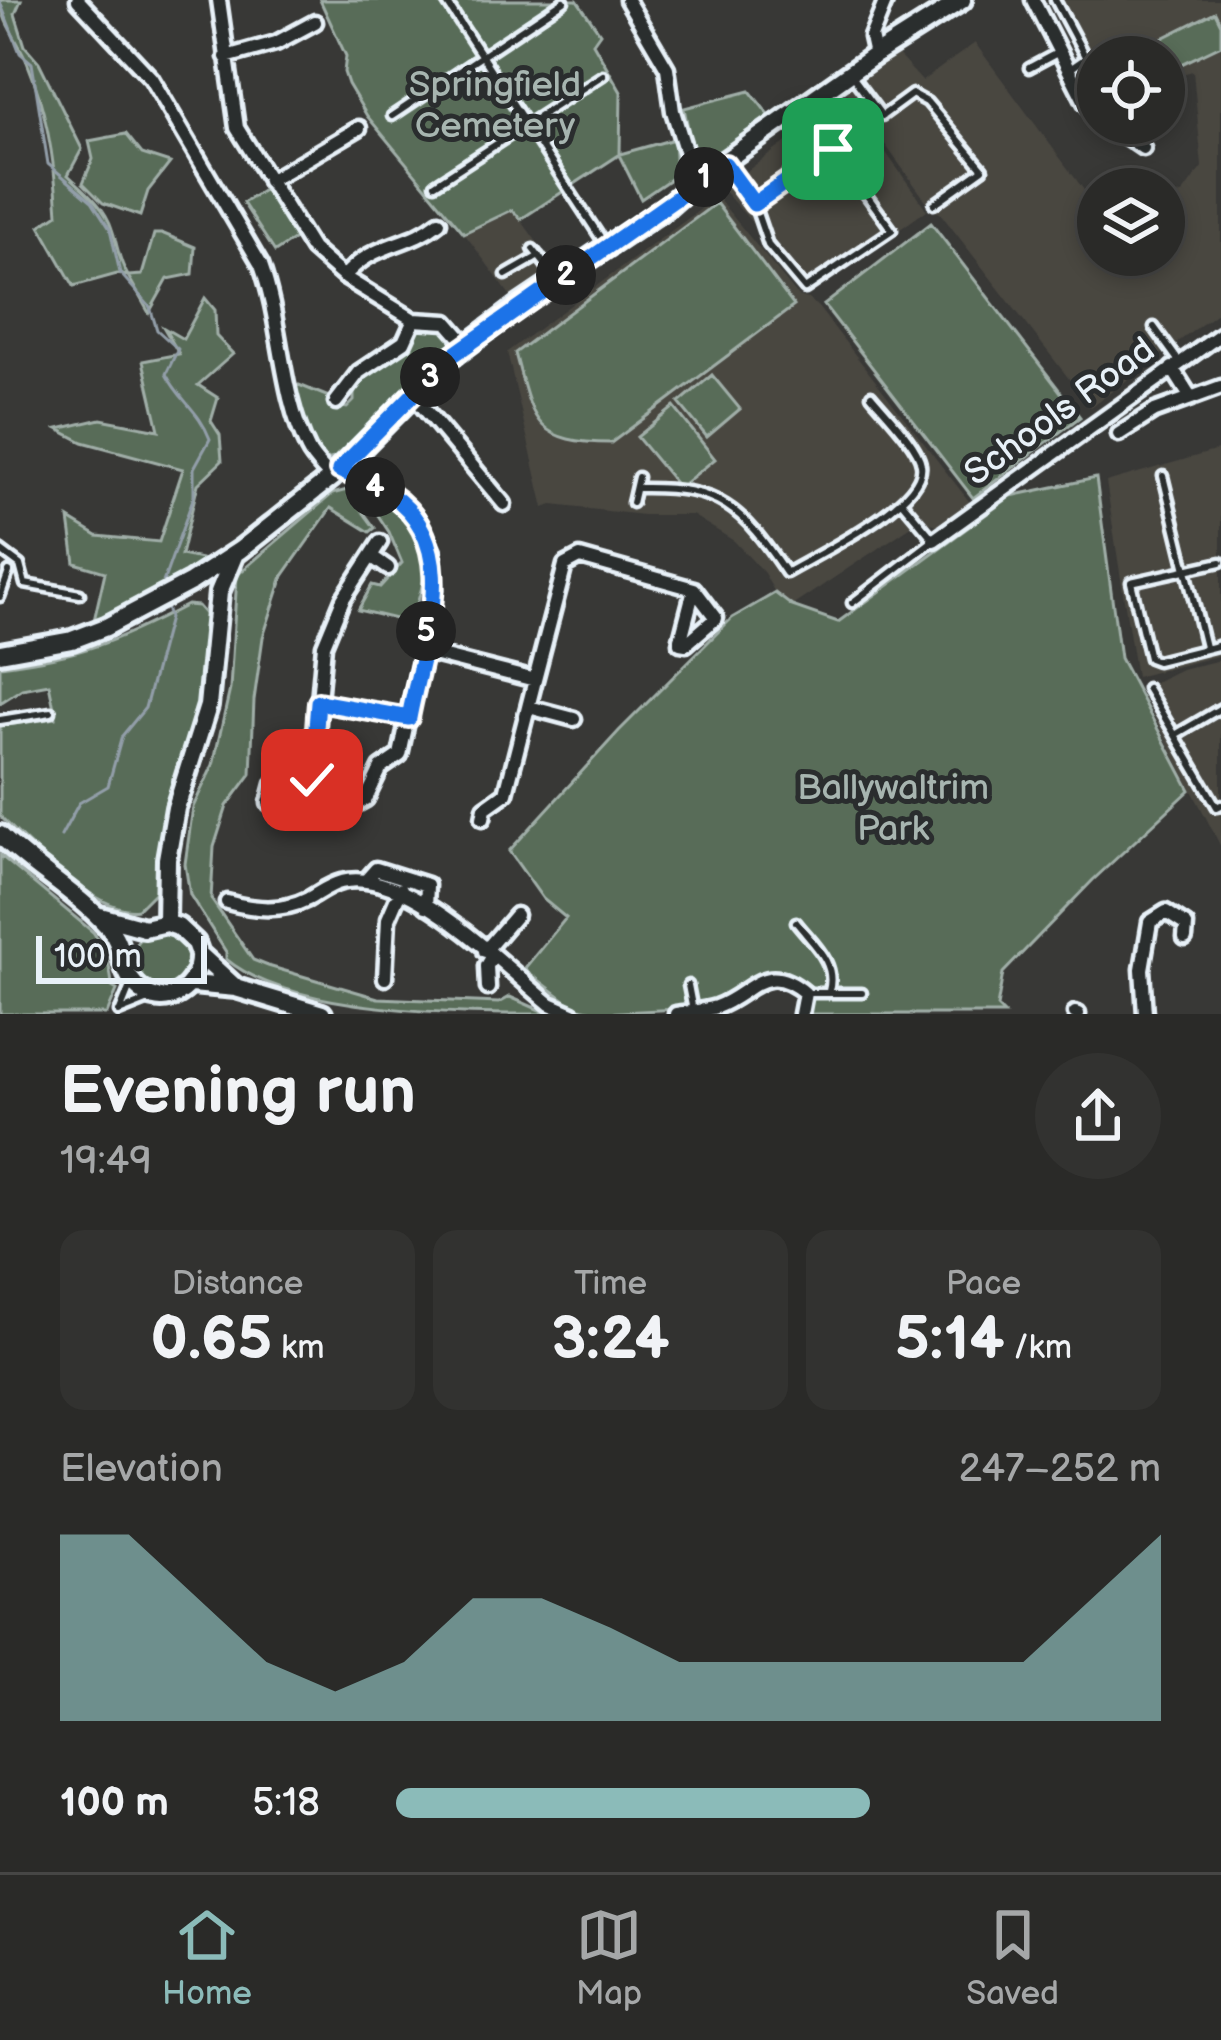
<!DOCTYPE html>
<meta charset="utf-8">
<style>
:root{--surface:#2a2a28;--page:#323230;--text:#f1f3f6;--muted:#a5a7a8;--line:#464645;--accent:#8bbbb9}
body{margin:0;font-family:"Balsamiq Sans",sans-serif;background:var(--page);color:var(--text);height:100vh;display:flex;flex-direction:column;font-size:45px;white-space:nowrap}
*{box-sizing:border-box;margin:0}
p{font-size:39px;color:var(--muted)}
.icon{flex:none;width:66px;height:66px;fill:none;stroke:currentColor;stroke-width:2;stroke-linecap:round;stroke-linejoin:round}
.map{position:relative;height:1014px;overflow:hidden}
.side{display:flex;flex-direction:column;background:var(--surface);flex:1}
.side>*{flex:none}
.buttons{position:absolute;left:1077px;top:36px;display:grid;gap:24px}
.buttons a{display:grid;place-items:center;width:108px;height:108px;border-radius:50%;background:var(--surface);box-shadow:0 6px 18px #0003,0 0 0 3px var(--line);font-size:60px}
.scale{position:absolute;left:36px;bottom:30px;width:171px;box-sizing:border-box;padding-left:12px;border:6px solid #e8f1f8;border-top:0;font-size:33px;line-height:42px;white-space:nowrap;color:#e8f1f8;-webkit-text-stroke:9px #2a2d2e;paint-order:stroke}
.pin{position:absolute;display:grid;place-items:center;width:102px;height:102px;color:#fff;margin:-51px;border-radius:24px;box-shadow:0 6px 18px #0006}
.km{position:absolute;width:60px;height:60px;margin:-30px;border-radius:50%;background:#222;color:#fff;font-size:33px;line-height:60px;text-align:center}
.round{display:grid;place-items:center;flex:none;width:126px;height:126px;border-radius:63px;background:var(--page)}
.head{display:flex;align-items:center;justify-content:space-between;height:204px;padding:0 60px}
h1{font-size:66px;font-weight:700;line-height:90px}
.metrics{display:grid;grid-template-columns:repeat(3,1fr);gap:18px;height:204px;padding:12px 60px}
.metrics div{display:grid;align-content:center;border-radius:24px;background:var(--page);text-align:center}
.metrics b{font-size:60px;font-weight:700}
.metrics small{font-size:33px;font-weight:400}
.metrics p{font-size:33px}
.chart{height:336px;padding:24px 60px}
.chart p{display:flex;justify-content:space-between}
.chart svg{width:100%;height:216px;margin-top:12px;fill:var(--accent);opacity:.7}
ul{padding:0 60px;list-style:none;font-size:39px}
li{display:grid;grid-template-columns:192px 144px 1fr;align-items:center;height:90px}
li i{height:30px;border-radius:15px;background:var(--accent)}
.dock{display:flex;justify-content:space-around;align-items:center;height:168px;border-top:3px solid var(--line);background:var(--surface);font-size:33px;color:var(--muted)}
.dock a{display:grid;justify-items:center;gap:6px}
.dock .active{color:var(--accent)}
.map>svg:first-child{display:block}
</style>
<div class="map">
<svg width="1221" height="1014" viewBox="0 0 1221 1014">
<rect width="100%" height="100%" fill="#383836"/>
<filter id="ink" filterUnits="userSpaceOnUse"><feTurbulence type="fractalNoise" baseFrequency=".00833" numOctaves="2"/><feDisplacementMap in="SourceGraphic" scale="24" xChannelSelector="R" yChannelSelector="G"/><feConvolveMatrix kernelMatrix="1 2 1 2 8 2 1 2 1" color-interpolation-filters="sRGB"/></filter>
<g filter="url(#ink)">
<path fill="#484640" d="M1050 0H1221V310L1091 407 940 213 932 209 846 91 897 54 922 81 975 43 1098 209V255H1164V201L1183 193 1202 167 1193 71 1164 79V57H1098V82Z
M847 98 927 210 813 291 722 189Z
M717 197 798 296 809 299 818 307 972 505 939 525 919 521 792 606 775 593 764 573 734 541 692 515H643L552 505 544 508 507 352Z
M513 209 556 268 512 298 464 233Z
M1221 449V655L1136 677 1106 482Z
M1221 660V847L1140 689 1181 669Z"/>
<path fill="#586c58" stroke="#a0aea8" stroke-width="3" d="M0 0H21L15 14 25 46 39 62 82 149 68 175C84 190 105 206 112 229 118 246 118 259 128 276L142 275 154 234H164L195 247 193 274 168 279 149 313 128 276 117 274 74 286 40 226 58 214C55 164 46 108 27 62 18 40 3 24 0 0Z
M320 0H577L600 33 593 43 621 92 620 154 674 139 676 175 641 199 619 155 521 219 512 210 464 233 367 116 348 84 344 72 346 56Z
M1215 12 1221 24V45L1169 70 1155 42Z
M750 91 771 118 708 163 694 158 684 108Z
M126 134 142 154 170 163 148 191 140 216 103 203 83 183 93 159 89 141Z
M265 189 296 238 275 252 243 203Z
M716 203 794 306 611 443C533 443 533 420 515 353Z
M931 223 1080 417 973 498 824 305Z
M205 298 215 310 216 336 233 354 198 385 218 398 211 421 220 435 222 461 198 484 181 555 206 560 159 595 93 625 105 572 75 563 69 519 97 536 159 542 183 469 83 442 58 429 101 419 159 430 143 361 179 354 164 328 183 339Z
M431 321 444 325 453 344 334 458 326 460 315 453 293 389 299 385 329 397 334 406 347 408 354 401V383C371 372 391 363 404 349 415 337 416 328 431 321Z
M712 375 740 409 707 437 679 403Z
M674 407 715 459 679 488 637 437Z
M1096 478 1120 658 1190 790 1093 880 1003 973 997 1007 1004 1014H808L810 986 784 973 753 978 712 1002 677 1009 604 1013 574 1007 524 969 566 918 543 899 509 851 619 731 732 618 775 593 792 606 838 622 1011 496Z
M347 490 375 528 370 532 331 508 283 576 263 637 254 700 251 774 227 806 214 847 211 899 253 960 268 966 378 998 499 1003 510 997 549 1014C461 1014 291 1014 226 959V952L190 895 185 864 193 807 213 765 230 689 237 575 332 494Z
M362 491C391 503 428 531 426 567 424 585 416 605 412 623L358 610 372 585 380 587 402 563 389 532Z
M187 605 198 606 206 615 204 686 167 806 157 890 138 909C101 917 26 842 0 816V726L56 718 49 684 22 689 0 703V666C81 656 116 642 187 605Z
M0 855 93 932C105 949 111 966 112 987L117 990 107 1014H0Z
M132 959a30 30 0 1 1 60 0a30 30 0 1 1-60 0Z"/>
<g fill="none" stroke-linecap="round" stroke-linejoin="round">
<path stroke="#929ea9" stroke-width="3" d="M0 2 20 53 32 63 48 164 92 201 110 229 120 273 150 307 157 330 178 349 166 374C180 401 199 410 210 439L194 468V496L161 588
M61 836 79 803 108 786 122 736 145 708 169 618 165 603"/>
<g stroke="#e8f1f8" stroke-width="15">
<path id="lane" d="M445 0 604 243
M1055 0 1086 58 1070 69
M1029 68 1057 53
M852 76 882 116 912 94 927 102 983 169 934 204
M392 116 564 1
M725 164 754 204 768 245 805 289 892 230 833 149 754 204
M435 184 603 75
M533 249 555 277
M506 275 539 256
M1154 327 1180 363
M1163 476 1205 647
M636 488C721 486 741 507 786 573 816 555 928 502 921 464 918 445 884 411 871 395
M632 503 638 477
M0 550 20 565 25 584 80 594
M1221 562 1131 582 1149 658 1157 661 1221 645
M0 597 9 572
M852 603 934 540 903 503
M1147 688 1175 735
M1221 708 1175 735 1217 807 1221 805
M0 720 51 712
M796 922C813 944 837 962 829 991
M688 985 693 1011
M806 993H862
M120 1011 131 984
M119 1012 149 1000"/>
</g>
<g stroke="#e8f1f8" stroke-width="21">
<path id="street" d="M78 0 151 78 261 265C282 324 280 393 308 449 313 460 324 469 331 478
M219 0 237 128 312 249 344 277 414 320 447 322 467 345
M627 0 667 68 673 111 695 182
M1033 0 1085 102 1098 116
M875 55 871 37 886 0
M226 57 276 43 315 22
M1106 123 1143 148
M269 181 359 128
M344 277C372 242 407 248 439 222
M1172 368 1191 398 1221 387
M413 395 504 504
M336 402 359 372 404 342 414 320
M1119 434 1155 411 1191 398
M934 540 1221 334
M371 556 388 568
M421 651 535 680 565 565 580 557 694 589 680 643 686 644 716 618 694 589
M318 702 409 718
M529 707 574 719
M312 780 324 645 343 599 380 542
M274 784 269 803 299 812H342L366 799 381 768 400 755 435 590 433 552 417 519 389 493 339 470
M483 818 485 808 506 793 535 680
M368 878 376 869 427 885 426 906
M227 902C255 910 282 912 308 899 319 893 329 885 341 882 407 866 501 964 550 1004L573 1014
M485 951 516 915
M385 978 388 919 401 889
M488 988 487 966 492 957
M1075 1013 1078 1014
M676 1014C689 1012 704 1011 716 1007 752 994 764 959 805 993L801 1014
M1145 1014 1142 969 1150 922 1166 912 1186 925 1185 938"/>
</g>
<g stroke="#e8f1f8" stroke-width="26">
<path id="secondary" d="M0 653 72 640 106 627 191 582 240 550 331 478 449 359 519 306 668 206 695 182 875 55 962 0
M0 835C33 868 77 892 108 927 124 945 120 970 136 986 163 1014 201 988 199 954
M100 916 144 928 166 923 178 927 195 943 199 954 236 988
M166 923 167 859 176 808 208 706 219 592 234 556
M192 984 236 988 322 1014"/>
</g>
<use href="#lane" stroke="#2a2d2e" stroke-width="6"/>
<use href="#street" stroke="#2a2d2e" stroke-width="12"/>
<use href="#secondary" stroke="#2a2d2e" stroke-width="16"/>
</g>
</g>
<g fill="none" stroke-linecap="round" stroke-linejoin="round" filter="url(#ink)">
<g stroke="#fff" stroke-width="24">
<path id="route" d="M312 780 318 702 409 718C422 645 466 546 390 494 375 484 355 478 339 470L449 358 725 164 754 204 833 149"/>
</g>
<use href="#route" stroke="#1a73e8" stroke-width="15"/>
</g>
<g text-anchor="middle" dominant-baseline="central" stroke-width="10" stroke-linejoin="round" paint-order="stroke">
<g font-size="36" fill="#a7b5b0" stroke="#2a2d2e">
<text x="495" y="85">Springfield<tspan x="495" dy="41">Cemetery</tspan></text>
<text x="893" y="788">Ballywaltrim<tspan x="893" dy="41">Park</tspan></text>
</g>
<g font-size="36" fill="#e8f1f8" stroke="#2a2d2e">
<text transform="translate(1060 412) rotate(-36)">Schools Road</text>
</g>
</g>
</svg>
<div class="buttons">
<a><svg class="icon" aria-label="locate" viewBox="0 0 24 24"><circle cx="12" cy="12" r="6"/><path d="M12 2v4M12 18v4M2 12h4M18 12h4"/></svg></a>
<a><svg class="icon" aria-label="layers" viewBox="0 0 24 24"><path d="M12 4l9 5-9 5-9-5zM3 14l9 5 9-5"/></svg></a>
</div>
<div class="scale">100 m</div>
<div class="pin" style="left:833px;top:149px;background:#1e9e55"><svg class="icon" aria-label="arrive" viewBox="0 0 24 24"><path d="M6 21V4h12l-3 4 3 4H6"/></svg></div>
<div class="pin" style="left:312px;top:780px;background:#d93025"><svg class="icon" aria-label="check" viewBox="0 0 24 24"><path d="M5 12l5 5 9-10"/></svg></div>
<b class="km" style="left:704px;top:177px">1</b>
<b class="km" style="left:566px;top:275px">2</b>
<b class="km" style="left:430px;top:377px">3</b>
<b class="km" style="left:375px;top:487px">4</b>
<b class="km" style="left:426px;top:631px">5</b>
</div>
<section class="side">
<div class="head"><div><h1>Evening run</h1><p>19:49</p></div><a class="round"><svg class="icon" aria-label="share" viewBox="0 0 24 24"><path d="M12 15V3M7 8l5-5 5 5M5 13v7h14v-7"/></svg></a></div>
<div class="metrics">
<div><p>Distance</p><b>0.65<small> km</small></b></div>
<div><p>Time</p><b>3:24</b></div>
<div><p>Pace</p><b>5:14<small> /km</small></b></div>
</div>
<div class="chart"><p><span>Elevation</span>247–252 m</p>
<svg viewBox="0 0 160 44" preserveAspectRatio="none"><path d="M0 44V6L10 6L20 19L30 32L40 38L50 32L60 19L70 19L80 25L90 32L100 32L110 32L120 32L130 32L140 32L150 19L160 6V44z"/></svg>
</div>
<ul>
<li><b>100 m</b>5:18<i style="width:62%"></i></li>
</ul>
</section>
<nav class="dock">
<a class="active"><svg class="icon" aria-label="home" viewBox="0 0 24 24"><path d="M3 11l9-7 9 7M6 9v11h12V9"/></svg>Home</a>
<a><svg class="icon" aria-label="map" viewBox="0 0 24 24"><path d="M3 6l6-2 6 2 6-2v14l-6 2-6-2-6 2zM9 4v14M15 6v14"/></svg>Map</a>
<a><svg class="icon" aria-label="saved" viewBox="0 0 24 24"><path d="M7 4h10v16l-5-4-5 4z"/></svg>Saved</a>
</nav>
